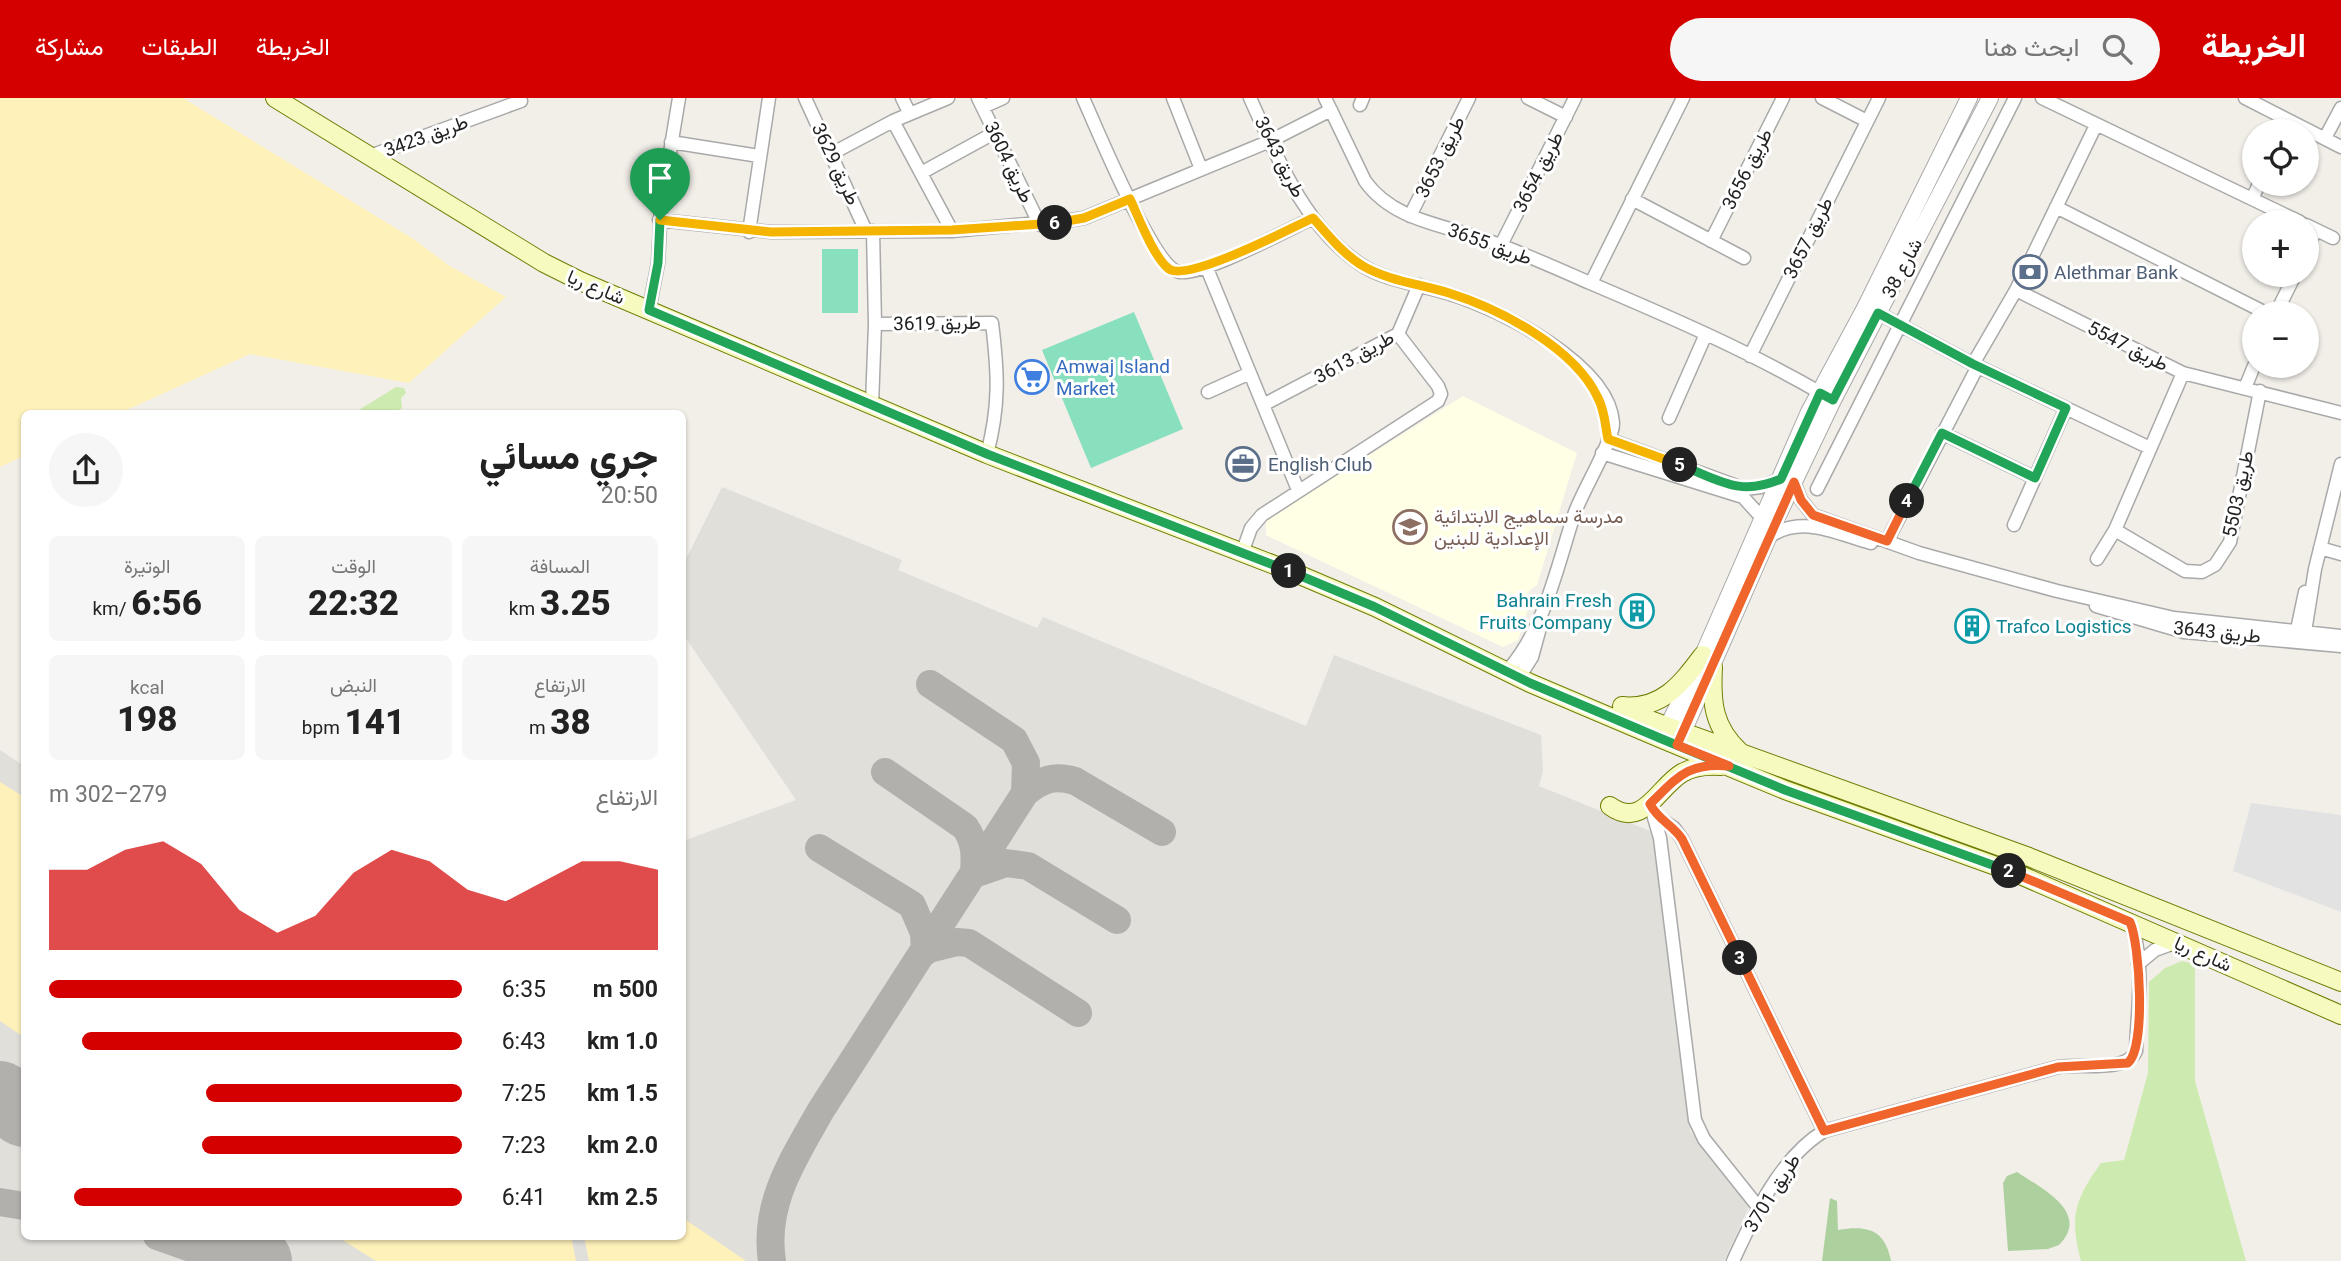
<!DOCTYPE html>
<html lang="ar">
<meta charset="utf-8">
<style>
:root{--surface:#fff;--page:#f6f6f6;--text:#222;--muted:#767676;--accent:#d40000}
body{margin:0;font-family:Roboto,Vazirmatn,sans-serif;background:var(--page);color:var(--text);direction:rtl;height:100vh;display:flex;flex-direction:column;font-size:26px;white-space:nowrap}
*{box-sizing:border-box;margin:0}
p{font-size:23px;color:var(--muted)}
.icon{flex:none;width:38px;height:38px;fill:none;stroke:currentColor;stroke-width:2;stroke-linecap:round;stroke-linejoin:round}
.map{position:relative;flex:1;overflow:hidden;direction:ltr}
.drawer{position:absolute;left:21px;top:312px;width:665px;height:830px;display:flex;flex-direction:column;background:var(--surface);border-radius:10px;box-shadow:0 2px 5px #0004;direction:rtl}
.drawer>*{flex:none}
.tools{position:absolute;left:2242px;top:21px;display:grid;gap:14px}
.tools a{display:grid;place-items:center;width:77px;height:77px;border-radius:50%;background:var(--surface);box-shadow:0 2px 5px #0004;font-size:35px}
.pin{position:absolute;display:grid;place-items:center;width:60px;height:60px;color:#fff;margin:-72px -30px;border-radius:50% 50% 50% 0;rotate:-45deg;box-shadow:0 0 7px #0007}
.pin .icon{rotate:45deg}
.km{position:absolute;width:35px;height:35px;margin:-18px;border-radius:50%;background:#222;color:#fff;font-size:19px;line-height:35px;text-align:center}
.round{display:grid;place-items:center;flex:none;width:74px;height:74px;border-radius:37px;background:var(--page)}
.summary{display:flex;align-items:center;justify-content:space-between;height:119px;padding:0 28px}
h1{font-size:38px;font-weight:800;line-height:52px}
.stats{display:grid;grid-template-columns:repeat(3,1fr);gap:10px;height:119px;padding:7px 28px}
.stats div{display:grid;align-content:center;border-radius:10px;background:var(--page);text-align:center}
.stats b{font-size:35px;font-weight:800}
.stats small{font-size:19px;font-weight:400}
.stats p{font-size:19px}
.chart{height:196px;padding:14px 28px}
.chart p{display:flex;justify-content:space-between}
.chart svg{width:100%;height:126px;margin-top:7px;fill:var(--accent);opacity:.7}
ul{padding:0 28px;list-style:none;font-size:23px}
li{display:grid;grid-template-columns:112px 84px 1fr;align-items:center;height:52px}
li i{height:18px;border-radius:9px;background:var(--accent)}
header{display:flex;align-items:center;gap:42px;box-sizing:border-box;height:98px;padding:0 35px;background:var(--accent);color:#fff}
header strong{font-size:33px}
nav{display:flex;gap:38px;margin-inline-start:auto;font-size:24px}
.search{width:490px;height:63px;background:var(--page);display:flex;align-items:center;gap:18px;box-sizing:border-box;padding:0 24px;border-radius:38px;color:var(--muted);font-size:26px}
.map>svg:first-child{display:block}
</style>
<header>
<strong>الخريطة</strong>
<div class="search"><svg class="icon" aria-label="search" viewBox="0 0 24 24"><circle cx="10" cy="10" r="6"/><path d="M15 15l6 6"/></svg>ابحث هنا</div>
<nav><a>الخريطة</a><a>الطبقات</a><a>مشاركة</a></nav>
</header>
<div class="map">
<svg width="2341" height="1163" viewBox="0 0 2341 1163">
<rect width="100%" height="100%" fill="#f2efe9"/>
<path fill="#ffffe5" d="M1463 298 1577 355 1537 487 1529 493 1525 502 1528 511 1518 542 1503 549 1266 437V422Z"/>
<path fill="#e1dfda" d="M722 389 902 462 898 472 1037 530 1043 519 1306 628 1334 557 1541 637 1543 672 1539 688 1655 735 1690 1033 1749 1109 1724 1163H0V652L24 668V1138H682L683 743 796 702 683 536V467Z"/>
<path fill="#cdebb0" d="M396 289 404 290 406 295 401 300 402 310 395 315H354Z
M2182 863 2195 866V983L2246 1163H2081C2069 1119 2075 1101 2101 1065L2124 1062 2148 975 2149 884 2165 870Z"/>
<path fill="#add19e" d="M2017 1074C2039 1089 2092 1114 2059 1147L2048 1151 2008 1153 2003 1085 2007 1078Z
M1830 1100 1837 1103 1838 1132C1867 1127 1885 1131 1891 1163H1822Z"/>
<path fill="#fff1ba" d="M0 0H183L415 142 448 167 506 199 409 285 250 256 120 315H24V358L0 369Z
M0 684 24 699V939L0 923Z
M683 1120 746 1163H589L584 1138H682Z
M336 1138H571L576 1163H376Z"/>
<path fill="#88e0be" d="M822 151H858V215H822Z
M1134 214 1183 331 1091 370 1042 252Z"/>
<path fill="#e2e2e2" d="M2251 705 2341 717V814L2233 773Z"/>
<g fill="none" stroke-linecap="round" stroke-linejoin="round">
<path stroke="#b1b0ac" stroke-width="28" d="M885 674 965 729C976 745 975 758 974 776L1006 765 1028 768 1117 822
M1025 695C1042 681 1054 677 1075 683L1162 734
M819 750 912 807 924 835 925 854
M925 852 957 844 969 845 1078 915
M0 1104 24 1108
M157 1138 228 1163
M772 1163C763 1105 794 1060 821 1012L1025 695 1026 665 1014 642 930 586"/>
<path stroke="#b1b0ac" stroke-width="70" d="M0 998 24 1014
M217 1138 257 1163"/>
<g stroke="#a9a9a9" stroke-width="15">
<path id="minor" d="M805 0 866 133
M902 0 910 16
M978 0 1040 127
M1083 0C1096 28 1154 172 1180 174 1204 177 1287 132 1313 120
M1173 0 1201 71
M1250 0C1277 59 1304 128 1360 166 1386 184 1421 186 1450 196 1500 211 1610 267 1613 325 1614 342 1581 395 1574 417 1557 469 1545 530 1508 572
M1325 0 1365 83C1394 124 1447 127 1492 144 1525 156 1558 171 1590 185 1670 219 1751 254 1826 298
M1528 0 1566 19
M1822 0 1867 23
M2042 0 2300 124
M2245 0 2341 49
M1360 7 1363 0
M983 9 1003 0
M893 23 952 133
M2325 40 2341 10
M671 44 759 58
M831 56 893 23 948 0
M370 58 521 3
M921 75 994 35
M1632 101 1744 160
M2252 101 2259 86
M2056 109 2266 215
M1410 118 1469 0
M659 122 771 134 952 133 1071 122 1084 120 1270 43 1331 12
M2306 127 2333 140
M749 134 769 0
M1711 143 1783 0
M1501 147 1575 0
M2306 152 2316 132
M1206 168 1298 392
M1591 185 1683 0
M2016 192 2183 275 2341 315
M649 212 658 165 661 109 679 0
M1878 215 1973 266 2150 350
M2276 215 2295 177
M875 226 992 225C998 274 1000 307 987 356
M1750 258 1879 0
M1973 266 2016 192 2096 27
M2245 290 2254 268
M1208 294 1250 275
M872 307 875 226 873 133
M1263 307 1398 236 1419 187
M1669 320 1706 236
M1942 335 2035 380
M1608 341 1745 391 1761 389 1781 381
M1602 355 1743 399 1763 421
M1794 384 1801 402 1813 417 1919 455 2057 493 2174 520 2341 538
M1817 391 2015 0
M2014 427 2066 310
M2115 432 2185 473 2202 474 2215 467 2230 444 2260 293
M1769 439C1802 416 1837 436 1871 445
M1887 443 1978 268
M2320 450 2341 456
M1242 455 1251 430 1262 417 1438 303 1441 296 1438 288 1398 236
M2097 461 2115 432 2183 275
M2096 508 2184 534 2341 548
M2304 540 2315 471 2341 366
M2295 541 2305 494
M1520 578 1532 559 1540 530
M1650 706 1660 740 1695 1022 1704 1041 1759 1110
M1656 718 1674 730 1682 741 1824 1033
M2138 866 2155 852 2177 844
M1733 1163C1754 1117 1780 1060 1824 1033L2058 969C2080 965 2127 975 2136 953 2137 912 2146 863 2130 824"/>
</g>
<g stroke="#a9a9a9" stroke-width="18">
<path id="tertiary" d="M1663 638 1703 557 1809 314 1865 210 1969 0
M1679 643 1778 417 1833 302 1990 0"/>
</g>
<g stroke="#707d05" stroke-width="20">
<path id="secondary" d="M275 0 544 165 580 183 987 356 1295 475 1375 509 1530 585 1662 641 1785 692 2018 776 2341 917
M1713 569C1711 604 1713 629 1740 654
M1622 608C1662 612 1681 586 1703 557
M1622 612 2029 759 2341 884
M1610 708C1643 732 1658 689 1682 675 1694 668 1708 667 1721 668"/>
</g>
<use href="#minor" stroke="#fff" stroke-width="12"/>
<use href="#tertiary" stroke="#fff" stroke-width="16"/>
<use href="#secondary" stroke="#f7fabf" stroke-width="18"/>
</g>
<g fill="none" stroke-linecap="round" stroke-linejoin="round">
<g stroke="#fff" stroke-width="14">
<path id="split-1" d="M660 122 658 165 649 212 987 356 1289 473"/>
</g>
<g stroke="#fff" stroke-width="14">
<path id="split-2" d="M1289 473 1375 509 1530 585 1662 641 1785 692 2009 773"/>
</g>
<g stroke="#fff" stroke-width="14">
<path id="split-3" d="M1740 860 1824 1033 2058 969 2128 965C2146 949 2140 847 2130 824L2009 773"/>
</g>
<g stroke="#fff" stroke-width="14">
<path id="split-4" d="M1740 860 1682 741C1673 727 1658 722 1650 706 1677 680 1687 664 1729 668L1677 647 1794 384 1801 402 1813 417 1887 443 1907 403"/>
</g>
<g stroke="#fff" stroke-width="14">
<path id="split-5" d="M1680 367C1720 382 1739 399 1781 381L1820 295 1833 302 1878 215 1973 266 2066 310 2035 380 1942 335 1907 403"/>
</g>
<g stroke="#fff" stroke-width="14">
<path id="split-6" d="M1055 125 1084 120 1130 101C1138 118 1154 160 1169 171 1189 184 1289 131 1313 120 1328 137 1343 156 1363 168 1389 183 1420 186 1449 195 1500 211 1575 250 1598 300 1605 313 1605 327 1608 341L1680 367"/>
</g>
<g stroke="#fff" stroke-width="14">
<path id="split-7" d="M660 122 771 134 952 132 1055 125"/>
</g>
<use href="#split-1" stroke="#22a559" stroke-width="9"/>
<use href="#split-2" stroke="#22a559" stroke-width="9"/>
<use href="#split-3" stroke="#f0652b" stroke-width="9"/>
<use href="#split-4" stroke="#f0652b" stroke-width="9"/>
<use href="#split-5" stroke="#22a559" stroke-width="9"/>
<use href="#split-6" stroke="#f5b400" stroke-width="9"/>
<use href="#split-7" stroke="#f5b400" stroke-width="9"/>
</g>
<defs>
<g id="bank-ring" transform="scale(1.75)"><circle r="9.5" fill="#fff" stroke="#5c6f8a" stroke-width="1.5"/><path d="M-6-4H6V4H-6ZM0-2.3a2.3 2.3 0 1 0 0 4.6a2.3 2.3 0 1 0 0-4.6Z" fill="#5c6f8a"/></g>
<g id="supermarket-ring" transform="scale(1.75)"><circle r="9.5" fill="#fff" stroke="#3f7fe0" stroke-width="1.5"/><path d="M-6-5.5h2.5l.6 2H6L4.5 2H-2.5L-4.4-4H-6ZM-1.5 3.2a1.3 1.3 0 1 0 .1 0ZM3 3.2a1.3 1.3 0 1 0 .1 0Z" fill="#3f7fe0"/></g>
<g id="office-ring" transform="scale(1.75)"><circle r="9.5" fill="#fff" stroke="#5c6f8a" stroke-width="1.5"/><path d="M-6-3h4V-5.5h4V-3h4V5H-6ZM-1-4.5V-3h2v-1.5ZM-6 0V1H6V0Z" fill="#5c6f8a"/></g>
<g id="school-ring" transform="scale(1.75)"><circle r="9.5" fill="#fff" stroke="#8d6e63" stroke-width="1.5"/><path d="M0-5L7-2L0 1L-7-2ZM-4 1L0 2.5L4 1V4Q0 6-4 4Z" fill="#8d6e63"/></g>
<g id="building-ring" transform="scale(1.75)"><circle r="9.5" fill="#fff" stroke="#0f9aa8" stroke-width="1.5"/><path d="M-4-6H4V6H1V3H-1V6H-4ZM-2.5-4.3h1.7v1.8h-1.7ZM.8-4.3h1.7v1.8H.8ZM-2.5-1h1.7V.8h-1.7ZM.8-1h1.7V.8H.8Z" fill="#0f9aa8"/></g>
</defs>
<g fill-rule="evenodd">
<use href="#bank-ring" x="2030" y="174"/>
<use href="#supermarket-ring" x="1032" y="279"/>
<use href="#office-ring" x="1243" y="366"/>
<use href="#school-ring" x="1410" y="429"/>
<use href="#building-ring" x="1637" y="513"/>
<use href="#building-ring" x="1972" y="528"/>
</g>
<g text-anchor="middle" dominant-baseline="central" stroke-width="6" stroke-linejoin="round" paint-order="stroke">
<g font-size="19" fill="#222" stroke="#fff">
<text transform="translate(426 38) rotate(-20)">طريق 3423</text>
<text transform="translate(1280 59) rotate(63)">طريق 3643</text>
<text transform="translate(1440 59) rotate(-64)">طريق 3653</text>
<text transform="translate(1009 64) rotate(64)">طريق 3604</text>
<text transform="translate(836 66) rotate(65)">طريق 3629</text>
<text transform="translate(1747 71) rotate(-63)">طريق 3656</text>
<text transform="translate(1538 74) rotate(-63)">طريق 3654</text>
<text transform="translate(1808 140) rotate(-64)">طريق 3657</text>
<text transform="translate(1490 146) rotate(20)">طريق 3655</text>
<text transform="translate(1902 170) rotate(-62)">شارع 38</text>
<text transform="translate(596 189) rotate(23)">شارع ريا</text>
<text transform="translate(937 225) rotate(-1)">طريق 3619</text>
<text transform="translate(2128 248) rotate(27)">طريق 5547</text>
<text transform="translate(1354 259) rotate(-29)">طريق 3613</text>
<text transform="translate(2238 396) rotate(-78)">طريق 5503</text>
<text transform="translate(2217 534) rotate(6)">طريق 3643</text>
<text transform="translate(2203 856) rotate(24)">شارع ريا</text>
<text transform="translate(1772 1095) rotate(-58)">طريق 3701</text>
</g>
<g font-size="19" fill="#4e5e75" stroke="#fff" text-anchor="start">
<text x="2054" y="174">Alethmar Bank</text>
<text x="1268" y="366">English Club</text>
</g>
<g font-size="19" fill="#366cbe" stroke="#fff" text-anchor="start">
<text x="1056" y="268">Amwaj Island<tspan x="1056" dy="22">Market</tspan></text>
</g>
<g font-size="19" fill="#785e54" stroke="#fff" text-anchor="start">
<text x="1434" y="418">مدرسة سماهيج الابتدائية<tspan x="1434" dy="22">الإعدادية للبنين</tspan></text>
</g>
<g font-size="19" fill="#0d838f" stroke="#fff" text-anchor="end">
<text x="1612" y="502">Bahrain Fresh<tspan x="1612" dy="22">Fruits Company</tspan></text>
<text x="1996" y="528" text-anchor="start">Trafco Logistics</text>
</g>
</g>
</svg>
<div class="tools">
<a><svg class="icon" aria-label="locate" viewBox="0 0 24 24"><circle cx="12" cy="12" r="6"/><path d="M12 2v4M12 18v4M2 12h4M18 12h4"/></svg></a>
<a>+</a>
<a>−</a>
</div>
<div class="pin" style="left:660px;top:122px;background:#1e9e55"><svg class="icon" aria-label="arrive" viewBox="0 0 24 24"><path d="M6 21V4h12l-3 4 3 4H6"/></svg></div>
<b class="km" style="left:1289px;top:473px">1</b>
<b class="km" style="left:2009px;top:773px">2</b>
<b class="km" style="left:1740px;top:860px">3</b>
<b class="km" style="left:1907px;top:403px">4</b>
<b class="km" style="left:1680px;top:367px">5</b>
<b class="km" style="left:1055px;top:125px">6</b>
<section class="drawer">
<div class="summary"><div><h1>جري مسائي</h1><p>20:50</p></div><a class="round"><svg class="icon" aria-label="share" viewBox="0 0 24 24"><path d="M12 15V3M7 8l5-5 5 5M5 13v7h14v-7"/></svg></a></div>
<div class="stats">
<div><p>المسافة</p><b>3.25<small> km</small></b></div>
<div><p>الوقت</p><b>22:32</b></div>
<div><p>الوتيرة</p><b>6:56<small> /km</small></b></div>
</div>
<div class="stats">
<div><p>الارتفاع</p><b>38<small> m</small></b></div>
<div><p>النبض</p><b>141<small> bpm</small></b></div>
<div><p>kcal</p><b>198</b></div>
</div>
<div class="chart"><p><span>الارتفاع</span>279–302 m</p>
<svg viewBox="0 0 160 44" preserveAspectRatio="none"><path d="M0 44V16L10 16L20 9L30 6L40 14L50 30L60 38L70 32L80 17L90 9L100 13L110 23L120 27L130 20L140 13L150 13L160 16V44z"/></svg>
</div>
<ul>
<li><b>500 m</b>6:35<i style="width:100%"></i></li>
<li><b>1.0 km</b>6:43<i style="width:92%"></i></li>
<li><b>1.5 km</b>7:25<i style="width:62%"></i></li>
<li><b>2.0 km</b>7:23<i style="width:63%"></i></li>
<li><b>2.5 km</b>6:41<i style="width:94%"></i></li>
</ul>
</section>
</div>
